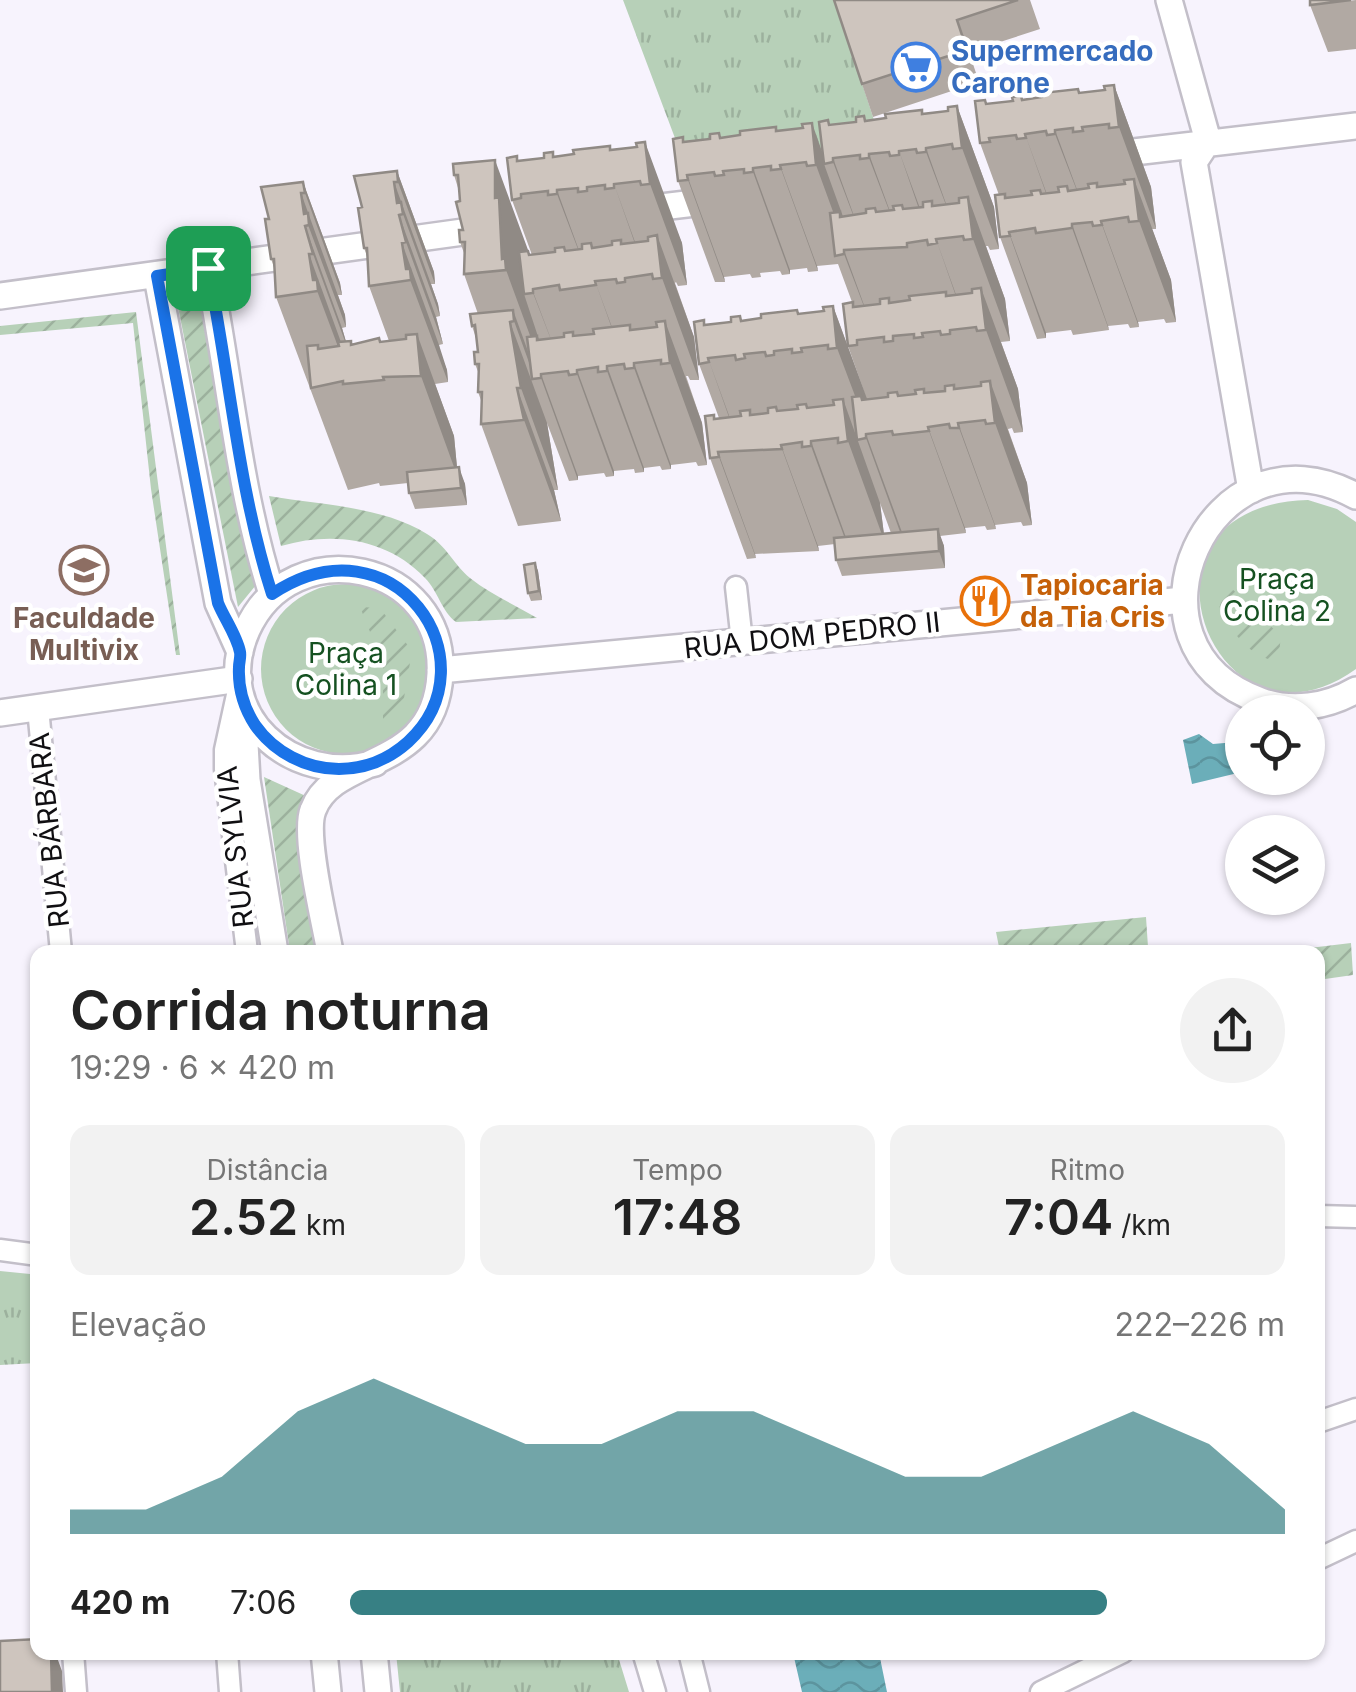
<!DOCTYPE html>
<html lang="pt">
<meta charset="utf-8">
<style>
:root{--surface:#fff;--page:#f2f2f2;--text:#222;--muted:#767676;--accent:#378084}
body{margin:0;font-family:Inter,sans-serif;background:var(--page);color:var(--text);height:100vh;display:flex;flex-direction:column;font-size:38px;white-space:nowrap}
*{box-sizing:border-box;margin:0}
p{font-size:32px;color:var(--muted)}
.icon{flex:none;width:55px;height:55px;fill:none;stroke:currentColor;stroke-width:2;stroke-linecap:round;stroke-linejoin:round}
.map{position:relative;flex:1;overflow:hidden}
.sheet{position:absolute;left:30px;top:945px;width:1295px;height:715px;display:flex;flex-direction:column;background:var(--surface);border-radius:20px;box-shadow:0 2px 8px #0004}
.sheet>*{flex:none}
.tools{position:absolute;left:1225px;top:695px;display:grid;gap:20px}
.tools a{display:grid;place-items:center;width:100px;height:100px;border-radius:50%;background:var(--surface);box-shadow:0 2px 8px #0004;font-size:50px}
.pin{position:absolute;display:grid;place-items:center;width:85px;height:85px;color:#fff;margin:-42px;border-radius:20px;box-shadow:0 5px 15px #0006}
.round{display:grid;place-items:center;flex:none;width:105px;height:105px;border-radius:52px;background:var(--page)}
.head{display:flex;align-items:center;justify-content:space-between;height:170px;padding:0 40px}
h1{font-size:55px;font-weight:600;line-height:75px}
.stats{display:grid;grid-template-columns:repeat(3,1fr);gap:15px;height:170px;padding:10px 40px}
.stats div{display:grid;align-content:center;border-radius:20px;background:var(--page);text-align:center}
.stats b{font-size:50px;font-weight:600}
.stats small{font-size:28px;font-weight:400}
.stats p{font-size:28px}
.chart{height:280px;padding:20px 40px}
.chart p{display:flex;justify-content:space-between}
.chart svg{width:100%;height:180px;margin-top:10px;fill:var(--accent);opacity:.7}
ul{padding:0 40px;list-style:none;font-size:32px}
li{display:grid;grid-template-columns:160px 120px 1fr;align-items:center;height:75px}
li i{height:25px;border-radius:12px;background:var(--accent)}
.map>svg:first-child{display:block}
</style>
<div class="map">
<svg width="1356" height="1692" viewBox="0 0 1356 1692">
<defs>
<pattern id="grass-tufts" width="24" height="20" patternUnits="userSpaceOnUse" patternTransform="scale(2.5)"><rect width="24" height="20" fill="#b7d0b8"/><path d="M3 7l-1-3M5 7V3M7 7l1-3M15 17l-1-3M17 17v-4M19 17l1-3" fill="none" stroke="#9cb19d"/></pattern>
<pattern id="garden-furrows" width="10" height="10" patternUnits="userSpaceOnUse" patternTransform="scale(2.5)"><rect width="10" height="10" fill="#b7d0b8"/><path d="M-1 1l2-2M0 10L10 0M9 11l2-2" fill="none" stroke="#9cb19d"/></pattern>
<pattern id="water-waves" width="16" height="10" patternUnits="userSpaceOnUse" patternTransform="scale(2.5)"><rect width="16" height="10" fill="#6baeb9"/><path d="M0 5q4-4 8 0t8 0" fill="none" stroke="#5c949e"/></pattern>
</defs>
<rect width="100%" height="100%" fill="#f7f3fd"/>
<path fill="url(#grass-tufts)" d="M623 0H835L886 157 690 178Z
M0 1271 30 1274 37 1363 0 1365Z
M396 1653H617L629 1692H400Z"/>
<path fill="#b7d0b8" d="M1308 500 1337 509 1356 522V669C1213 772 1113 505 1308 500Z
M261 669a85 85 0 1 1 170 0a85 85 0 1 1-170 0Z"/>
<path fill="url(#garden-furrows)" d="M201 284 256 585 238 607 175 292Z
M136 312 180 655H176L151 489 133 323 0 335V326Z
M269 496C320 505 382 506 427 534 446 545 454 565 470 578 490 594 515 605 537 618L456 622C442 612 438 591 425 578 387 538 332 531 281 546Z
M1228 585 1281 636 1278 662C1248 655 1234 635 1219 608Z
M360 607 380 608 412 651 402 710 383 722V664Z
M264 777 308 797 299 836 317 952H290Z
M1146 917 1148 947 1094 952H1000L996 932Z
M1351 943 1353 975 1318 980V952H1276Z"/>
<path fill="url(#water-waves)" d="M1199 734 1213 744 1236 742 1242 772 1192 784 1183 740Z
M793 1653H879L887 1692H802Z"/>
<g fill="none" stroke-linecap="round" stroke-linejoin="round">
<g stroke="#c3bfc9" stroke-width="25">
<path id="minor" d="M736 587 742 642
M237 695 225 750V769L247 952
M38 708 61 952
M1318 1216 1356 1217
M0 1250 38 1255
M1318 1422 1356 1409
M1318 1559 1356 1541
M73 1652 76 1692
M227 1652 230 1692
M643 1652 655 1692
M689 1652 699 1692
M1041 1692 1123 1652"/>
</g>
<g stroke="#c3bfc9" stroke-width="30">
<path id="tertiary" d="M1169 0 1208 141 1194 162 1251 490
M1108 155 1356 126
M636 210 720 200
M208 268C230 377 238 488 272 594
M157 277 218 603 240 652
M0 296 492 228
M1356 496C1210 416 1107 647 1261 701 1292 712 1327 707 1356 690
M440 670 1184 600
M243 708 247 780 275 952
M0 713 239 679
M330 952C325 923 303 835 313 810 334 753 435 773 440 674 446 562 292 529 247 630 209 715 293 787 375 763
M324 1652 328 1692
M374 1652 378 1692"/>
</g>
<use href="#minor" stroke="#fff" stroke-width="20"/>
<use href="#tertiary" stroke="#fff" stroke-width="25"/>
</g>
<path fill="#b1a9a3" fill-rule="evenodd" d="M834 0H1030L1040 29 969 52 979 82 873 117Z
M1356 0V49L1328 52 1310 5Z
M1114 85 1151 187 1156 229H1152L1171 280 1176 322 1166 323 1164 319 1138 322 1139 327 1130 328 1128 324 1108 326 1109 330 1073 335 1071 330 1046 333V338L1037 339 1000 237 999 195 980 143 987 104 1105 90Z
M957 106 994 207 999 249 990 250 988 246H986L1005 299 1010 341 1001 342 1018 389 1023 432 1014 433 1012 428 1008 429 1027 483 1032 525 1023 526 1021 522 995 525 996 529 987 530 985 526 965 528 966 533 940 536 944 546 945 568 842 576 836 560 835 544 818 546 819 551 755 554 756 558 747 559 710 458 715 419 719 418 699 364 705 325 824 311 833 306 867 400 848 346 852 302 838 264 817 266 818 271 808 272 807 268 790 270V274L782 275 780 271 760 273 761 277 752 278 750 274 724 277 725 282H715L678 181 684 142 740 135 776 127 778 131 803 128 822 152 830 125 948 111ZM880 503 891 533 884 534Z
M610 146 611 150 637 147 682 243 687 285 678 286 676 282 675 283 694 337 699 380H690L688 376H686L702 423 707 465 698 466 696 462 671 465V469L662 470 660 466 644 468V472L635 473 634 469 614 471V476L606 477 604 473 578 476V480L569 481 547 423 558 490H554L561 521 518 526 481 424 482 403 478 392 479 374 475 364 478 352 477 341 472 326 478 314 464 274V253L460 242 463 230 459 191 454 175 453 164 530 255H532L512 200 517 156 518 161 544 158 553 152 554 156 574 154Z
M397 171 434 272 435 284H431L432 287 438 304 440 316 436 317 443 344 439 345 440 353 447 370 448 382 435 384 454 436 457 467 465 484 467 505 415 509 409 493 408 483 380 486 379 483 348 490 276 297 275 270 271 259 269 219 303 182 340 283 342 295H338L345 315 346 327 342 328 346 342 352 345 389 341 369 286 368 259 364 248 362 207Z
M535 563 538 571 542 600 531 601 528 593Z"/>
<path fill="#908a85" d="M1114 85 1151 187 1156 229 1119 127Z
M957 106 994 207 999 249 962 148Z
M812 123 826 163 824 164 850 236 847 250 816 165Z
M1055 130 1089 222 1055 134Z
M1025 134 1060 230H1059Z
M645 142 682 243 687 285 650 184Z
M926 148 958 237 926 152Z
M899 151 933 244H931Z
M869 154 903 247 869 158Z
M833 158 866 249 833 162Z
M495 160 542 288 532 289 563 371 533 293 524 294 550 373 543 371 502 259 495 198Z
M780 165 817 266 818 271 781 169Z
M753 168 790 270V274L753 172Z
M397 171 434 272 435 284 398 182Z
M687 175 724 277 725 282 688 180Z
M1134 179 1171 280 1176 322 1139 221Z
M303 182 340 283 342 295 305 193Z
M394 182 431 284 438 304 440 316 403 214 397 203Z
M614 184 647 275H646Z
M557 190 592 286 557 194Z
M301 193 345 315 346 327 304 214Z
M968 197 1005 299 1010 341 973 239Z
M399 215 436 317 443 344 406 242Z
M1101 221 1138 322 1139 327 1102 225Z
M1072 224 1108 326 1109 330 1072 228Z
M305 226 342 328 350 355 313 254Z
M1009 232 1046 333V338L1010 236Z
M657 235 694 337 699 380 662 278Z
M936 239 968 328H967Z
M402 243 439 345 447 370 448 382 406 269Z
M844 250 876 338 844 254Z
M309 254 346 356 352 384 313 280Z
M595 281 627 368H626Z
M981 288 1018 389 1023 432 986 330Z
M833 306 870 407 869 433 837 348Z
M513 310 538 379H535L514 321Z
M665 321 702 423 707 465 670 363Z
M510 322 547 423 558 490 521 388Z
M417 334 454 436 458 478 421 376Z
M708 358 742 451H741Z
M634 363 671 465V469L634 368Z
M607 366 644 468V472L607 371Z
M577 370 614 471V476L577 374Z
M541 374 578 476V480L541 378Z
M990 381 1027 483 1032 525 995 423Z
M517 388 554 490 561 521 524 420Z
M843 399 880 503 885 543 848 441Z
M958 423 995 525 996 529 959 428Z
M928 427 965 528 966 533 929 431Z
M866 434 903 535V540L866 438Z
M811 441 848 543V547L811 446Z
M781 445 818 546 819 551 782 449Z
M718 452 755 554 756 558 719 457Z
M459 467 465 484 467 505 461 488Z
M938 529 944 546 945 568 939 551Z
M535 563 538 571 542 600 539 591Z
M51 1652H55L62 1671 63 1692H52Z"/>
<path fill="#cec5be" stroke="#908a85" stroke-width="2.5" d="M834 0H1018L957 20 967 50 862 84Z
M1310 0H1351L1310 5Z
M1114 85 1119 127 1109 128V124L1082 127 1083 131 1073 132V128L1055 130V134L1047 135 1046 131 1025 134 1026 138 1017 139 1016 135 989 138 990 142 980 143 975 101 985 100 986 104 1013 101 1012 97 1021 96 1022 100 1042 97V93L1078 89 1079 93 1105 90 1104 86Z
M957 106 962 148 953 149 952 144 926 148V152L917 153 916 149 899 151V155L890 156 889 152 869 154V158L860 159V155L833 158V162L824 164 819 122 828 120 829 125 856 122V117L864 116 865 121 886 118 885 114 922 110V114L948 111V107Z
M812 123 816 165 807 166 806 162 780 165 781 169 771 170V166L753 168V172L744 173V169L723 171 724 175 715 176 714 172 687 175 688 180 678 181 673 139 683 137V142L710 139V134L719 133 720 138 740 135V131L776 127V131L803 128 802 124Z
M645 142 650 184 641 185 640 181 614 184V188L605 189V185L587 187V191L578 192V188L557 190V194L548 195V191L521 194V198L512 200 507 158 517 156V161L544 158V153L553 152V157L574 154 573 150 610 146V150L637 147 636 143Z
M495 160V198L499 197 502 259 505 258 506 270 464 274 465 242H460L459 230H463L456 202 460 201 458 175H454L453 164Z
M397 171 398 182H394L397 203 401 202 403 214 399 215 406 242 402 243 406 269H410L411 280 369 286 367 248H364L358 208 362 207 354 176Z
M1134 179 1139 221 1129 222 1128 217 1101 221 1102 225 1093 226 1092 222 1072 224V228L1036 233 1035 228 1009 232 1010 236 1000 237 995 195 1005 194V198L1032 195 1031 191 1040 190 1041 194 1059 192 1058 187 1067 186 1068 191 1089 188 1088 184 1097 183V187L1125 184 1124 180Z
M303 182 305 193H301L304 214 308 213 309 225 305 226 313 254H309L313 280H317L318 291 276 297 274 259H271L265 219H269L261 187Z
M968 197 973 239 964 240 963 236 936 239 937 243 928 245 927 240 907 243V247L844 250V254L835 256 830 213 840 212V217L866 213V209L875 208 876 212 894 210 893 206 902 205 903 209 923 207V202L932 201V206L959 203V198Z
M657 235 662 278 653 279 652 274 625 278V282L617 283 616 279 595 281 596 285 560 290 559 285 533 289V293L524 294 519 252 528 251 529 255 555 252V248L564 247 565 251 582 249V244L591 243 592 248 612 245V241L621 240V244L648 241V237Z
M981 288 986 330 977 331 976 327 950 330V334L941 335 940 331 922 333 923 337 914 338V334L893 336V341L884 342V337L857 340V345L848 346 843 304 853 302V307L880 304V299L889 298V303L910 300 909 296 946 292V296L972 293V289Z
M833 306 837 348 828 349V345L801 348 802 352 792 353V349L774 351V355L766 356 765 352 744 354 745 358 736 360 735 355 708 358 709 362 699 364 694 322 704 320V325L731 322V317L740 316 741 321 761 318V314L797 310 798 314 824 311 823 307Z
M513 310 514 321 510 322 521 388H517L524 420 481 424 482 392H478L479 364H475L474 352H478L475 325 472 326 470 314Z
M665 321 670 363 661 364V360L634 363V368L625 369 624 364 607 366V371L598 372V367L577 370V374L569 375 568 371 541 374V378L532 379 527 337 537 336V340L564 337V333L573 332V336L594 334 593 329 630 325V330L657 327 656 322Z
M417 334 421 376 383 377 384 380 343 384V381L311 388 307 346 318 345V349L339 346 338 342 351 341V345L379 338 380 342 406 339V335Z
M990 381 995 423 986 424 985 420 958 423 959 428H950L949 424 928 427 929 431 893 435 892 431 866 434V438L857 440 852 397 861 396 862 400 888 397V393L897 392 898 396 916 394 915 390 924 389V393L945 391V386L954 385V389L981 386V382Z
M843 399 848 441 838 443V438L811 441V446L802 447V442L781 445 782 449 718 452 719 457 710 458 705 416 714 415V419L741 416 740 411 750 410V415L768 413V408L776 407 777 411 798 409 797 405 806 404 807 408 834 405 833 400Z
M459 467 461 488 409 493 407 472Z
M938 529 939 551 836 560 834 538Z
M535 563 539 591 528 593 524 565Z
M38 1639V1652H51L52 1692H0V1641Z"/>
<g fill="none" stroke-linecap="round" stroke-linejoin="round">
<g stroke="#fff" stroke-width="20">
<path id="route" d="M208 268C230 377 238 488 272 594 393 513 496 661 408 742 389 759 365 769 339 769 306 769 274 752 255 725 244 708 238 687 239 667 239 662 241 657 240 652 237 636 224 618 218 603L157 276Z"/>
</g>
<use href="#route" stroke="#1a73e8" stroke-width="12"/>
</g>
<defs>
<g id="supermarket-ring" transform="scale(2.5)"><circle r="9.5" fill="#fff" stroke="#3f7fe0" stroke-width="1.5"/><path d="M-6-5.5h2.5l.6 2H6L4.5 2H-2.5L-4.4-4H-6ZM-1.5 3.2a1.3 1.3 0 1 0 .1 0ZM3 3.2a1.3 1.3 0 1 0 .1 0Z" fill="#3f7fe0"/></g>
<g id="university-ring" transform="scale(2.5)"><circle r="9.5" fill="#fff" stroke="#8d6e63" stroke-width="1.5"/><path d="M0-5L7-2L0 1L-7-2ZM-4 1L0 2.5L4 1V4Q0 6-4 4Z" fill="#8d6e63"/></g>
<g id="restaurant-ring" transform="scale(2.5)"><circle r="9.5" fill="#fff" stroke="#e8710a" stroke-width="1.5"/><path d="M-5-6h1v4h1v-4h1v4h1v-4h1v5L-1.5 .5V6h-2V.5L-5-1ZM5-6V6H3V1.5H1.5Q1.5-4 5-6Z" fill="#e8710a"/></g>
</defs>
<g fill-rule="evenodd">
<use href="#supermarket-ring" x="916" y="67"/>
<use href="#university-ring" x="84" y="570"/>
<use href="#restaurant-ring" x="985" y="601"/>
</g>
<g text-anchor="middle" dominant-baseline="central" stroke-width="9" stroke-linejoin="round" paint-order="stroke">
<g font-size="28" font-weight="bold" fill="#366cbe" stroke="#fff" text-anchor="start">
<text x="951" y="51">Supermercado<tspan x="951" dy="32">Carone</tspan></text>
</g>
<g font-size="28" fill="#155121" stroke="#fff">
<text x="1277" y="579">Praça<tspan x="1277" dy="32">Colina 2</tspan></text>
<text x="346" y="653">Praça<tspan x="346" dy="32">Colina 1</tspan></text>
</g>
<g font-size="28" font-weight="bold" fill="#c56008" stroke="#fff" text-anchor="start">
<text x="1020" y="585">Tapiocaria<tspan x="1020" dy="32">da Tia Cris</tspan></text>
</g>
<g font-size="28" font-weight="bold" fill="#785e54" stroke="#fff">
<text x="84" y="618">Faculdade<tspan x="84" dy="32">Multivix</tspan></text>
</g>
<g font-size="28" fill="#100f12" stroke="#fff">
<text transform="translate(812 635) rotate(-6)">RUA DOM PEDRO II</text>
<text transform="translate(49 830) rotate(-96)">RUA BÁRBARA</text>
<text transform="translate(235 847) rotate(-96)">RUA SYLVIA</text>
</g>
</g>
</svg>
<div class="tools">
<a><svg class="icon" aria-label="locate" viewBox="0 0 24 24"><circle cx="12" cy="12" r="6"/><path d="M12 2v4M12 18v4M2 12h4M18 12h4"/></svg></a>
<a><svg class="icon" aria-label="layers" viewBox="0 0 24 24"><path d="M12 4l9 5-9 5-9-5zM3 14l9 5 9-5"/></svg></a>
</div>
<div class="pin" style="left:208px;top:268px;background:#1e9e55"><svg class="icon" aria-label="arrive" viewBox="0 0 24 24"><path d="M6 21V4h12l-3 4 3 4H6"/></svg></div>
<section class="sheet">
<div class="head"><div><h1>Corrida noturna</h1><p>19:29 · 6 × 420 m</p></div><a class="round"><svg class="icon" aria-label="share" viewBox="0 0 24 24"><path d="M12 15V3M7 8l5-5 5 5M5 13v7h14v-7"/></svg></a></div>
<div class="stats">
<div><p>Distância</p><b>2.52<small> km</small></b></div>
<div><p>Tempo</p><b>17:48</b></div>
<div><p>Ritmo</p><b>7:04<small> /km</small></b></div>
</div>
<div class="chart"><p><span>Elevação</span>222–226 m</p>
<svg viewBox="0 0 160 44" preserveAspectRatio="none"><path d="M0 44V38L10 38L20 30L30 14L40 6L50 14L60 22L70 22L80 14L90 14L100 22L110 30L120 30L130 22L140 14L150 22L160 38V44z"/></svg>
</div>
<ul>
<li><b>420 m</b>7:06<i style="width:81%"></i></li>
</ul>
</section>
</div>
